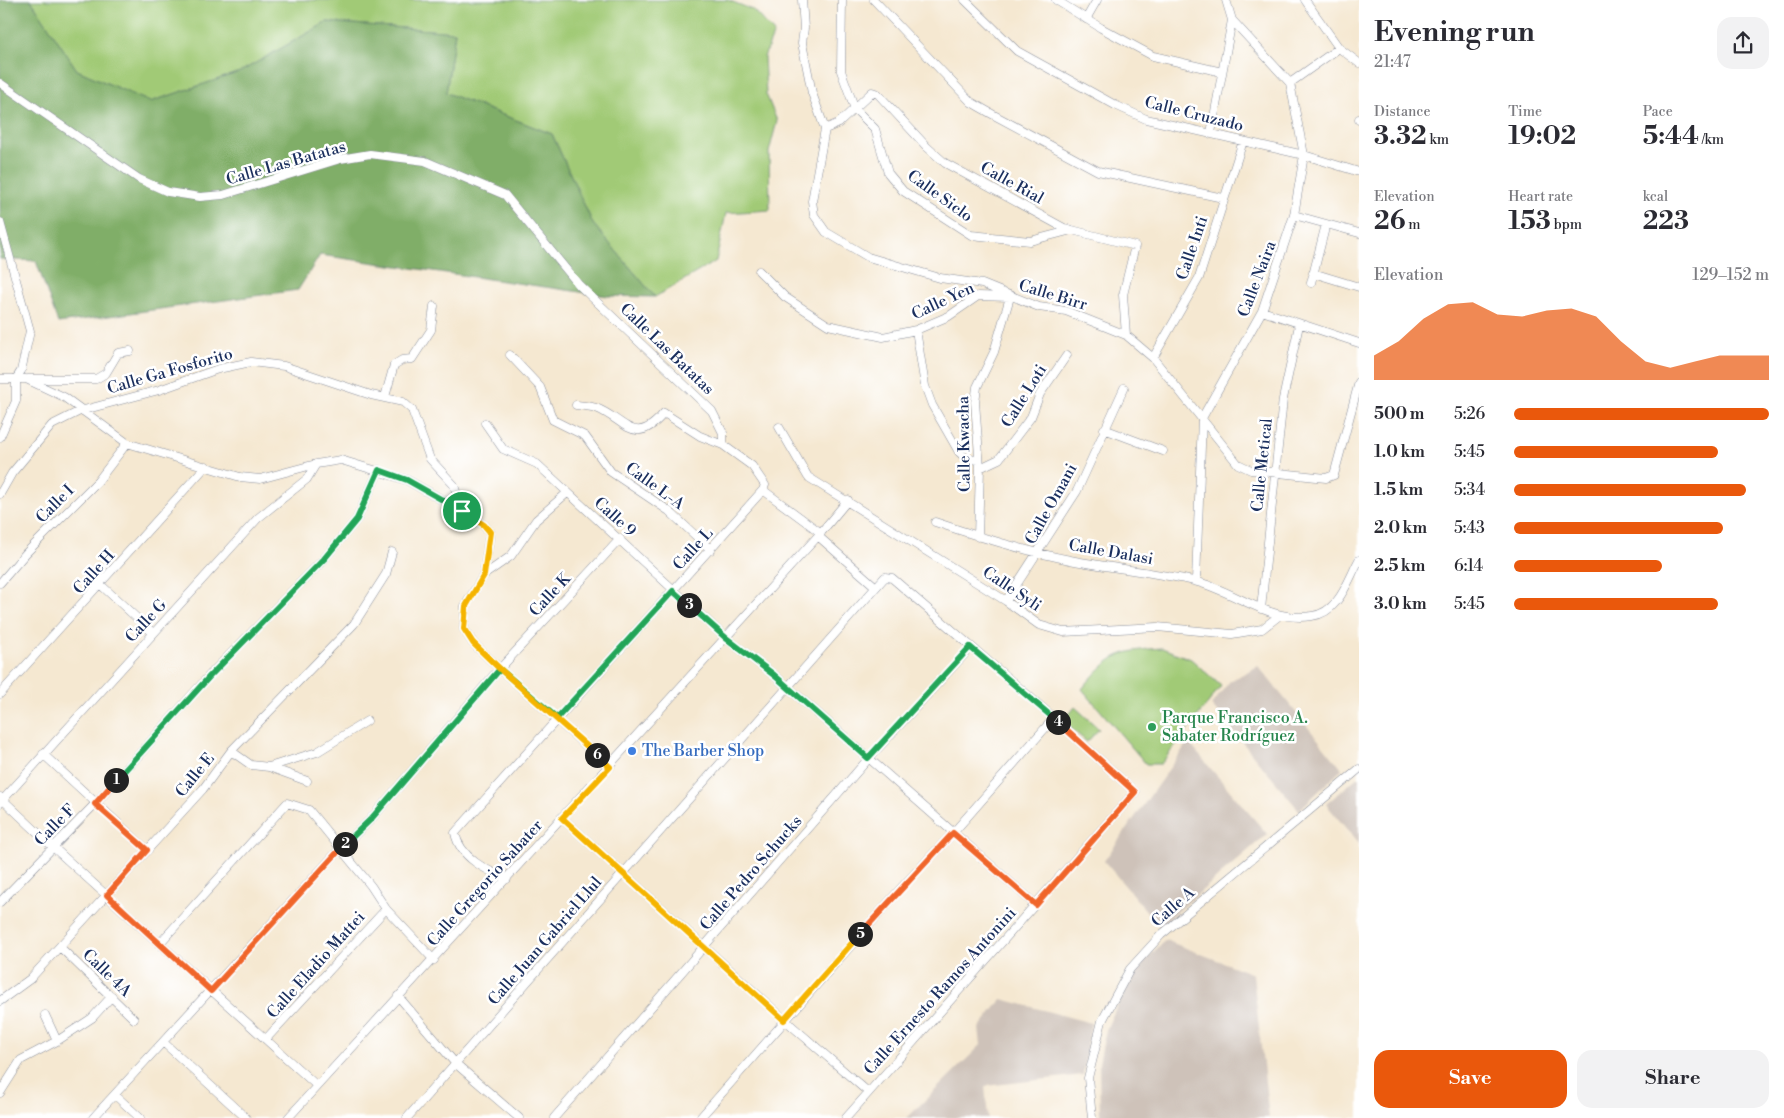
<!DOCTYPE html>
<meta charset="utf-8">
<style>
:root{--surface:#fff;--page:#f2f2f3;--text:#2b2b33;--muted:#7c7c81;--accent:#ea580c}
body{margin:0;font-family:"Libre Bodoni",serif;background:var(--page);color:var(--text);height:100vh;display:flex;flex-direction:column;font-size:19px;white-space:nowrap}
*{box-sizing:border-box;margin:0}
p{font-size:16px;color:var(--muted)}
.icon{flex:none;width:28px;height:28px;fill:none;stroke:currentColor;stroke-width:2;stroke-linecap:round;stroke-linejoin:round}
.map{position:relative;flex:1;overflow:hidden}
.sheet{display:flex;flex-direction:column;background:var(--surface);width:425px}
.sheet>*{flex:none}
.pin{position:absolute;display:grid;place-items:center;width:42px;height:42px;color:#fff;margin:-21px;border:2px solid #fff;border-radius:50%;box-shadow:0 1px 5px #0007}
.km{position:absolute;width:25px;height:25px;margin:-12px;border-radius:50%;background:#222;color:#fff;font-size:14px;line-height:25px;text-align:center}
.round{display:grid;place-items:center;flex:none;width:52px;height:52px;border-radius:15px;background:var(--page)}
.overview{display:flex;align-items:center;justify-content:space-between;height:85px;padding:0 15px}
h1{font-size:28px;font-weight:700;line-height:38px}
.metrics{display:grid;grid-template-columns:repeat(3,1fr);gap:8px;height:85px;padding:5px 15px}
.metrics div{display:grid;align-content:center}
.metrics b{font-size:25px;font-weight:700}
.metrics small{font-size:14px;font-weight:400}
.metrics p{font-size:14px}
.chart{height:140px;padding:10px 15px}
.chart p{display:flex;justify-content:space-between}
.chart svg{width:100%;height:90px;margin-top:5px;fill:var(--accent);opacity:.7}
.button{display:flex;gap:10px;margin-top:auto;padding:10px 15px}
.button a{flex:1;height:58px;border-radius:15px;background:var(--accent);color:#fff;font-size:20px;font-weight:700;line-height:58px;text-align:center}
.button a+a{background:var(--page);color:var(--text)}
ul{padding:0 15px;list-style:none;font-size:16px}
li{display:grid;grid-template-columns:80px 60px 1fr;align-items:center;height:38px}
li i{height:12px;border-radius:6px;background:var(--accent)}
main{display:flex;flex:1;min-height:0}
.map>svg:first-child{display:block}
</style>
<main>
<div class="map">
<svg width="1359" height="1118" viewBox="0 0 1359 1118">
<rect width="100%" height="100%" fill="#fff"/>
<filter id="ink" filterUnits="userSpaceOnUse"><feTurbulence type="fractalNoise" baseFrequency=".02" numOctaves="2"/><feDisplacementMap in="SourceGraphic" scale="10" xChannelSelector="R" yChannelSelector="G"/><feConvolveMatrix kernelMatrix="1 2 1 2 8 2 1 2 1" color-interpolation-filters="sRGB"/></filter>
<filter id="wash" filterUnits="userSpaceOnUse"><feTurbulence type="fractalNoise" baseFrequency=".0096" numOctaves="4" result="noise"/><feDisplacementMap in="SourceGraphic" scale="20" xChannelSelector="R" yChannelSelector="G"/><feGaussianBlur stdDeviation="1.12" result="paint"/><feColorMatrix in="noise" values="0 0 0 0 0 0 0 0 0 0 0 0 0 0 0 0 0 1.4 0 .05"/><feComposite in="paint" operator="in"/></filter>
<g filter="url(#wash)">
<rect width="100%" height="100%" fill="#f5e8d1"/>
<path fill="#cec2b9" d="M1258 666 1342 769 1299 810 1211 705 1230 681Z
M1188 742 1267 834 1160 927 1104 861Z
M1359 776V844L1326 804Z
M1165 940 1253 974 1269 1118H1100L1099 1063 1106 1030 1120 999 1137 969Z
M1002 999 1091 1023 1083 1075 985 1086 988 1118H907L981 1045 979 1028Z"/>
<path fill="#a1ca76" stroke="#5e7c6a" d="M31 0H728L753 10 774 33 764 57 766 94 777 121 769 152 770 210 726 213 716 261 655 297 593 224 552 134 446 93 455 32 327 22 240 72 150 102 77 70Z
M1162 648 1191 659 1221 686 1161 764H1146L1082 689C1110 655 1118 651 1162 648Z
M1075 707 1099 729 1087 742 1063 722Z"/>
<path fill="#80ae67" stroke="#4e6e62" d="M0 0H31L77 70 150 102 240 72 327 22 455 32 446 93 552 134 593 224 655 297 608 296 320 255 298 290 58 323 36 261 0 259Z"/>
</g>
<g filter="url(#ink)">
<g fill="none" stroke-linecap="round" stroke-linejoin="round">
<g stroke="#888c98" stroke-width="9">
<path id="minor" d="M802 0 804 28 802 43 812 93 825 129 812 201 814 215 826 232 868 257 940 278 982 284 1039 307 1066 311 1126 335 1153 358 1238 464 1251 470 1326 478 1334 475 1359 382
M842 0 841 71 855 109 875 129 888 173 903 191 971 235 1030 241 1072 230
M874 0 971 102 992 114 1098 171 1223 198
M965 0 1017 51 1115 105 1146 119 1304 155 1359 172
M1056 0 1101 28 1153 56 1222 72
M1305 0 1339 48 1359 63
M1086 19 1097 0
M0 83 139 179 168 192 200 197 223 195 340 159 370 154 425 161 505 195 579 285 712 411 723 433V445L752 466 765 485 763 490
M1290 83 1339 48
M1359 119V120
M825 129 839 123 872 92 878 94 927 147 945 163 1064 228 1135 246 1123 295 1126 335
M1211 133 1232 20
M1294 215 1359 233
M0 222 30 331 21 371 16 379V401L0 437
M759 271 785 297 828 325 883 337 916 330 949 316 978 296 1010 297 994 352 977 387 975 402 980 468 978 537
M1313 273 1359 287
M1311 283 1326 224
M1262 311 1359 343
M916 330 925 386 932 405 959 452 967 459 979 460
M510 355 540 387 553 420 585 436 611 472 669 511 711 550
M1153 358 1199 278 1243 141
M0 379H26L64 397 127 443 240 477 260 479 316 464 341 460 407 480 462 511
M28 379H96L106 373 118 353 130 351
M385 397 394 365 402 360 412 359 431 330 434 306
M576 405C583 406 590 406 596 408 625 419 634 449 664 413L700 436 723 445
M485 423 503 449 537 464 726 638 774 675 1036 905
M779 427 808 477 1006 601 1039 625 1063 632 1157 627 1232 634 1262 629 1280 615
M1104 429 1163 451
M980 468 999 459 1031 417 1040 394 1067 355
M763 490 821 533
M567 493 536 520 511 556 484 575 465 606 464 629 473 643 500 669 610 767
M0 494 12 473 52 425 80 411 159 390 218 369 251 362 284 366 371 395 403 402 412 410 430 459 454 485 462 511 484 525 490 532 484 575
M935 522C979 537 1025 551 1070 560 1111 568 1153 572 1194 581 1234 590 1268 623 1312 616 1339 613 1348 580 1359 560
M818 536 876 587
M1196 581 1202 418 1262 311 1294 215 1304 155 1290 83 1232 20 1226 0
M0 583 26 553 98 481 127 443
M101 585 153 633
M1006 601 1077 491 1124 388
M1261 609 1283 399 1299 325
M0 694 206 466
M231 751 251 765 269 767 307 781
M43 754 147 850
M269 767 317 752 367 721
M0 797 53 847 316 1085
M0 803 258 518 307 479 316 464
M562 818 785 1020 868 1092
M507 879C486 870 460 858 455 833L763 490
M0 902 95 804 210 675 324 559 357 519 379 470
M160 943 287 803 309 810 371 886 386 909 434 960
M60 947 134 1019
M398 996 455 1063 519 1118
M0 1001 30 979 203 789 231 751 354 624 386 574 392 552
M266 1039 386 909
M57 1041 92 1018 112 996
M163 1042 246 1118
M0 1093 21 1060 57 1041 45 1015
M115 1095 140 1118
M93 1118 340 849 371 819 495 674 620 539
M288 1118 818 536 848 500
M407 1118 885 577 892 578 1054 718 1135 792 846 1118
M554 1118 869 758 971 647
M700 1118 903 886 953 833 1054 718
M1092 1118 1088 1078 1102 1021 1130 969 1161 935 1359 769"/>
</g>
<use href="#minor" stroke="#fff" stroke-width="8"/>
</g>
</g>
<g fill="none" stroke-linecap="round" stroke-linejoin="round" filter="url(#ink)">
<g stroke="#fff" stroke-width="10">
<path id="split-1" d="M116 780 210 676 324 559 357 519 379 470 407 480 462 511"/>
</g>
<g stroke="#fff" stroke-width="10">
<path id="split-2" d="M116 780 95 804 147 850 107 895 211 991 345 844"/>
</g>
<g stroke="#fff" stroke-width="10">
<path id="split-3" d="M345 844 371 819 500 669 557 718 673 591 689 605"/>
</g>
<g stroke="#fff" stroke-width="10">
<path id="split-4" d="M689 605 726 638 774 675 868 758 970 647 1058 722"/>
</g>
<g stroke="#fff" stroke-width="10">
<path id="split-5" d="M860 934 953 833 1036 905 1135 792 1058 722"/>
</g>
<g stroke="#fff" stroke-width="10">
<path id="split-6" d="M597 755 610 767 562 818 784 1020 860 934"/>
</g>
<g stroke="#fff" stroke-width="10">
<path id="split-7" d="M462 511 484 525 490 532 484 575 466 606 464 629 473 643 500 669 597 755"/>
</g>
<use href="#split-1" stroke="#22a559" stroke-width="6"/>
<use href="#split-2" stroke="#f0652b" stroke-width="6"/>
<use href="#split-3" stroke="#22a559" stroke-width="6"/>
<use href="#split-4" stroke="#22a559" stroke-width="6"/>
<use href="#split-5" stroke="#f0652b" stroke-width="6"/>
<use href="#split-6" stroke="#f5b400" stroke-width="6"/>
<use href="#split-7" stroke="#f5b400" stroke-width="6"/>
</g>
<circle fill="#2e9e5b" stroke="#fff" stroke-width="2" cx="1152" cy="727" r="5"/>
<circle fill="#3f7fe0" stroke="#fff" stroke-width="2" cx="632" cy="751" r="5"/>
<g text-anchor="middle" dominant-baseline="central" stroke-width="5" stroke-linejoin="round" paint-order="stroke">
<g font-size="16" fill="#1b2f5e" stroke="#fff">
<text transform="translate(1194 114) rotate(14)">Calle Cruzado</text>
<text transform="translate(286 163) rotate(-16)">Calle Las Batatas</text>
<text transform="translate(1012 183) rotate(29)">Calle Rial</text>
<text transform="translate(940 196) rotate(36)">Calle Siclo</text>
<text transform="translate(1192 248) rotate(-71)">Calle Inti</text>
<text transform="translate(1257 279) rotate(-69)">Calle Naira</text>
<text transform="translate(1053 295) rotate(17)">Calle Birr</text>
<text transform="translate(943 301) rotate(-25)">Calle Yen</text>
<text transform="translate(667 349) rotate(44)">Calle Las Batatas</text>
<text transform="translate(170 371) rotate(-16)">Calle Ga Fosforito</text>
<text transform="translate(1024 396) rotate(-58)">Calle Loti</text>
<text transform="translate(964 444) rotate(-91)">Calle Kwacha</text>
<text transform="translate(1262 465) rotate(-84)">Calle Metical</text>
<text transform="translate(655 486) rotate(36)">Calle L-A</text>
<text transform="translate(55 504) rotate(-45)">Calle I</text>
<text transform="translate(1051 504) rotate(-61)">Calle Omani</text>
<text transform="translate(615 517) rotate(42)">Calle 9</text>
<text transform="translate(693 549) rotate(-48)">Calle L</text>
<text transform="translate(1111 552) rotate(10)">Calle Dalasi</text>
<text transform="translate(94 572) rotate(-48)">Calle H</text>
<text transform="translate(1012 589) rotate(34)">Calle Syli</text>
<text transform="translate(550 595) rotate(-47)">Calle K</text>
<text transform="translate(146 621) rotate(-47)">Calle G</text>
<text transform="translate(195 775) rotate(-51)">Calle E</text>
<text transform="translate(55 825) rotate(-46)">Calle F</text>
<text transform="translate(751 873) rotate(-49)">Calle Pedro Schucks</text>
<text transform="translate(485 883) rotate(-48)">Calle Gregorio Sabater</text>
<text transform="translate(1173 907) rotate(-41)">Calle A</text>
<text transform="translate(545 941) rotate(-49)">Calle Juan Gabriel Llul</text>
<text transform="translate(316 965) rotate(-48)">Calle Eladio Mattei</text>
<text transform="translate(107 973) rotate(44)">Calle 4A</text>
<text transform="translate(940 991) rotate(-48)">Calle Ernesto Ramos Antonini</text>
</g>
<g font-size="16" fill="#27864d" stroke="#fff" text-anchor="start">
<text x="1162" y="718">Parque Francisco A.<tspan x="1162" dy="18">Sabater Rodríguez</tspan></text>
</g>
<g font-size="16" fill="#366cbe" stroke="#fff" text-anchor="start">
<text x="642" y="751">The Barber Shop</text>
</g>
</g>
</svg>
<div class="pin" style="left:462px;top:511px;background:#1e9e55"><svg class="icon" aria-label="arrive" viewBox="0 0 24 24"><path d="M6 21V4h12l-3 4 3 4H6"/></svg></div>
<b class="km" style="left:116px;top:780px">1</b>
<b class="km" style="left:345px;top:844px">2</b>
<b class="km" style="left:689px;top:605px">3</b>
<b class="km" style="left:1058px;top:722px">4</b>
<b class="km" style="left:860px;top:934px">5</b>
<b class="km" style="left:597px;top:755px">6</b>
</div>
<section class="sheet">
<div class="overview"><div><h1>Evening run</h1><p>21:47</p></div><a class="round"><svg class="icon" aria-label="share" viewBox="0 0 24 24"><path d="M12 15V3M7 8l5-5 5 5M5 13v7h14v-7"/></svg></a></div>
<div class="metrics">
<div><p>Distance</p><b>3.32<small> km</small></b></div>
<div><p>Time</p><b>19:02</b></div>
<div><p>Pace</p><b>5:44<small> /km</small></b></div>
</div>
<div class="metrics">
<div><p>Elevation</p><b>26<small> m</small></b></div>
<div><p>Heart rate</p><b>153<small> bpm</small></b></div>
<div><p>kcal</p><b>223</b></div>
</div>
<div class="chart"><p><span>Elevation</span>129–152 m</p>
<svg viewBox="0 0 160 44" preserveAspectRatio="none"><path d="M0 44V32L10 25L20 14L30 7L40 6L50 12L60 13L70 10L80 9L90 13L100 25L110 35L120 38L130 35L140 32L150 32L160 32V44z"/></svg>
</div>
<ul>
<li><b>500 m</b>5:26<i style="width:100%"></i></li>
<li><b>1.0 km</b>5:45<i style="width:80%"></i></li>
<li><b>1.5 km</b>5:34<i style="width:91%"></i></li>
<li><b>2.0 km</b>5:43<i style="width:82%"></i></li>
<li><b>2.5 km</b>6:14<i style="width:58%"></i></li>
<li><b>3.0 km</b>5:45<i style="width:80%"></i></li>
</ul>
<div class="button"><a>Save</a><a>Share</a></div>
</section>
</main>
